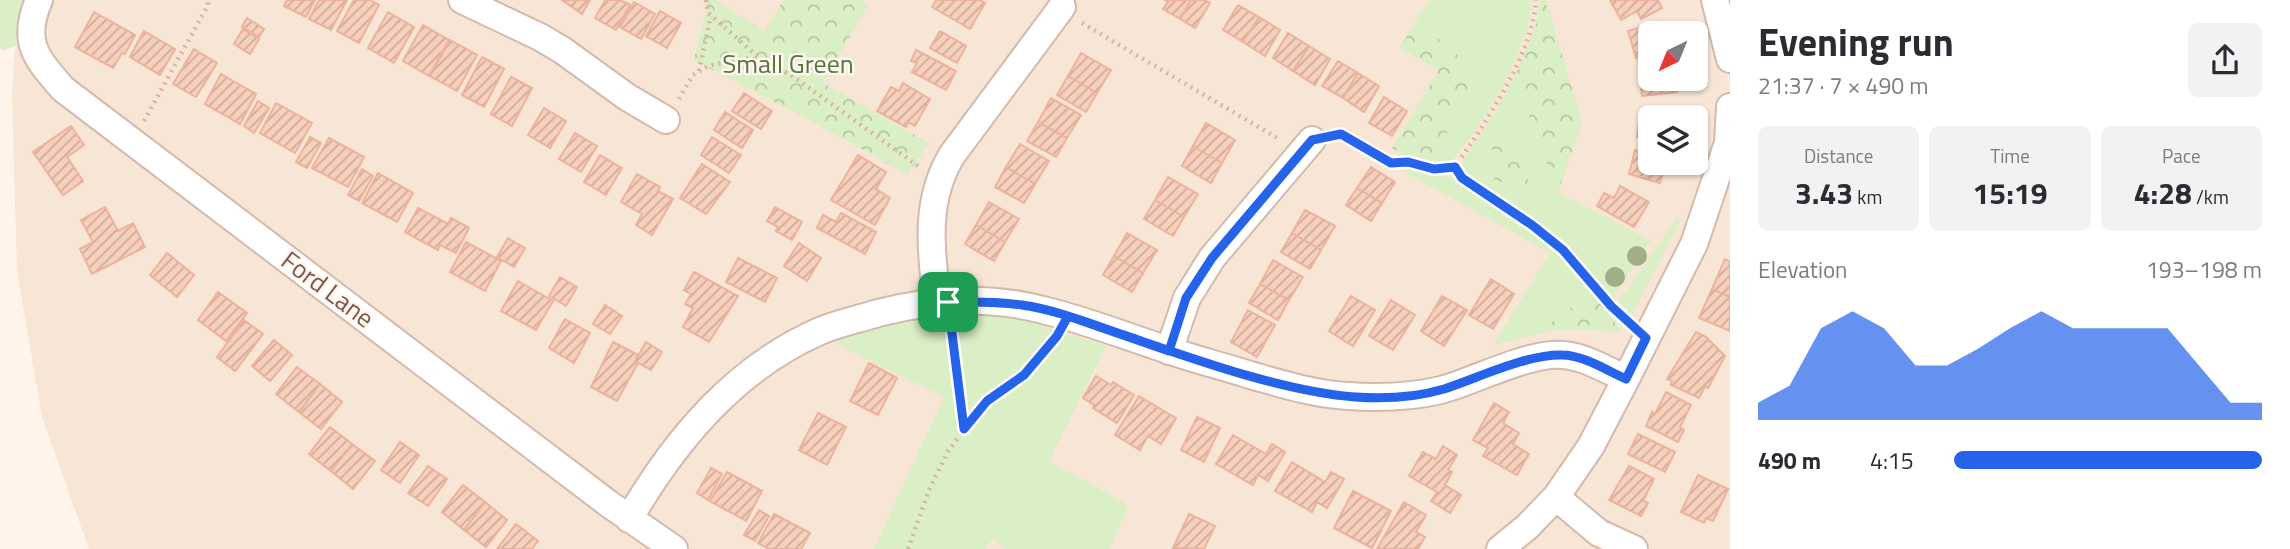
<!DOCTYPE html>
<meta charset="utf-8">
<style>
:root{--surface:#fff;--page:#f2f2f3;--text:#2b2b33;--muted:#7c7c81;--accent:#2563eb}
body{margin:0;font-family:"Titillium Web",sans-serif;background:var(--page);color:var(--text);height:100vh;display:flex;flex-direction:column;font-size:26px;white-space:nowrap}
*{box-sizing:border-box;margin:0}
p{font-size:23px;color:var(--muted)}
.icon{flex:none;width:38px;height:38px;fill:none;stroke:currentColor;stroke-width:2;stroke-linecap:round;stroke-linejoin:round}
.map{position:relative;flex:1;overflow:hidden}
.sheet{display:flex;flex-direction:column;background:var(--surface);width:560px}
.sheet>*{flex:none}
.needle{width:46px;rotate:223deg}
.buttons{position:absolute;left:1638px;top:21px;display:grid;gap:14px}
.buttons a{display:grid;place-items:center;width:70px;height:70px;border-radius:10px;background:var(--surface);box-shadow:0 2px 5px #0004;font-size:35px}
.pin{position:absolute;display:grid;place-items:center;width:60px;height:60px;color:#fff;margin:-30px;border-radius:14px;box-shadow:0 4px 10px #0006}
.round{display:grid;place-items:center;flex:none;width:74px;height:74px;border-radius:10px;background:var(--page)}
.head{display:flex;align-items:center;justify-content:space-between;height:119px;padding:0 28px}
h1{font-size:38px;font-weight:700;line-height:52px}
.metrics{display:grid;grid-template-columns:repeat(3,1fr);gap:10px;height:119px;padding:7px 28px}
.metrics div{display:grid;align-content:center;border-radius:10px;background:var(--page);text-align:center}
.metrics b{font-size:30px;font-weight:700}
.metrics small{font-size:19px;font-weight:400}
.metrics p{font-size:19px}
.chart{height:196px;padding:14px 28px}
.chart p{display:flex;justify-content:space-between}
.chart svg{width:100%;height:126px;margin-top:7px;fill:var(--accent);opacity:.7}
ul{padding:0 28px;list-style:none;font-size:23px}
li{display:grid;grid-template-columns:112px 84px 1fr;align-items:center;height:52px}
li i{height:18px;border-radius:9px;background:var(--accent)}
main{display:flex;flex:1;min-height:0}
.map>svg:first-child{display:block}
</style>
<main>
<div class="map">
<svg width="1730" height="549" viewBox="0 0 1730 549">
<defs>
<pattern id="forest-crowns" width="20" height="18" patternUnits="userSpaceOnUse" patternTransform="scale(1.75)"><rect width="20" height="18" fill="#daefc5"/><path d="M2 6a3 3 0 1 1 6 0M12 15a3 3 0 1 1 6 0" fill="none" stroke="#b6c4a2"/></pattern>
<pattern id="building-hatch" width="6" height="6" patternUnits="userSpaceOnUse" patternTransform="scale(1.75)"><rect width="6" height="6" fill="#f7cfbd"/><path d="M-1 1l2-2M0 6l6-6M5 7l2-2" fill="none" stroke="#cdab9c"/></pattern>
</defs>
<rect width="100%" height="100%" fill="#fff4e9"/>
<path fill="#f7e5d6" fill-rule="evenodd" d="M25 0H1730V549H89L42 417 17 271 12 96 16 27ZM1650 33H1696V79H1650ZM1650 117H1696V163H1650Z"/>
<path fill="#daefc5" d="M0 0H26L15 46 3 51 0 47Z
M1429 0H1533C1528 52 1483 126 1449 164H1428L1464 105 1476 77C1459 53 1441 38 1414 24Z
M1516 74 1532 97 1527 119 1534 130 1558 192 1651 241 1614 296 1611 297 1605 292 1560 241 1521 212 1467 179 1463 173V161L1496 110Z
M1406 167 1454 179 1528 226 1557 249 1601 303C1575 306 1559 305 1547 332L1493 345 1550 253 1403 171Z
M1677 217 1681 220 1631 316 1628 317 1618 303Z
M984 313 1028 321 1106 346 1049 461 1128 505 1110 549H1007L991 539 986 549H874L944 397 833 342 878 323Z"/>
<path fill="url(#forest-crowns)" d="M708 0H716L764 31 784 0H859L868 5 823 83 929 143 908 175 809 120 694 60Z
M1539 0H1544L1550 13 1582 123 1558 192 1534 130 1527 127 1532 97 1516 74 1536 24Z
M1414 24C1441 38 1459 53 1476 77L1464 105 1428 164 1416 162 1392 148 1439 70 1400 48Z
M1499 142 1510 144C1521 158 1531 176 1528 194L1524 197 1509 190 1512 186 1510 178 1500 182 1494 179 1492 148Z
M1601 303 1622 332 1566 329 1547 332C1559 305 1575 306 1601 303Z"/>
<path fill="url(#building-hatch)" stroke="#ecb29b" stroke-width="2" d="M287 0H315L306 17 284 6Z
M319 0H347L331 30 309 19Z
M354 0H370L379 5 359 43 337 31Z
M562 0H590L582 14Z
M605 0H620L630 5 616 30 595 18Z
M936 0H980L985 3 970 29 932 7Z
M1165 0H1191L1180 19 1163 9 1168 2Z
M1191 0H1205L1210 3 1195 28 1180 19Z
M1610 0H1658L1662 8 1641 19 1637 11 1621 20Z
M634 2 655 14 641 39 620 27Z
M1238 5 1259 17 1243 42 1223 30Z
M660 11 681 23 667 48 646 36Z
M94 12 135 35 125 54 122 53 113 68 75 47Z
M388 12 414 27 394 63 368 48Z
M1259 17 1280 30 1265 56 1243 42Z
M247 18 264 29 259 37 242 27Z
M1659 22 1663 33H1650V54L1636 58 1628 31Z
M423 25 449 40 429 76 403 61Z
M243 29 259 39 250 54 234 44Z
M144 31 175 49 160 75 130 57Z
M940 31 966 46 957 63 930 48Z
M1288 33 1309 46 1293 71 1273 58Z
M450 40 477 55 457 91 430 76Z
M1309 46 1330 59 1315 85 1293 71Z
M194 49 217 63 196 97 173 84Z
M916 50 956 71 946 90 912 72 917 63 911 61Z
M1081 53 1111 70 1097 93 1068 76Z
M482 57 504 69 484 107 462 95Z
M1338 61 1358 73 1343 98 1322 86Z
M1650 69V79H1676L1677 92 1642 96 1639 70Z
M1358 73 1379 86 1364 112 1343 98Z
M221 74 256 94 240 124 205 104Z
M1068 76 1097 93 1086 112 1057 95Z
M511 77 532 88 512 126 491 114Z
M903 83 930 99 915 126 908 122 906 127 877 111 891 87 899 91Z
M744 93 772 111 761 129 732 111Z
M1384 97 1407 111 1392 136 1369 123Z
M1051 98 1081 115 1067 138 1038 122Z
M258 101 269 108 254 133 244 126Z
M276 103 312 123 295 153 260 133Z
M544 108 566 121 550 148 528 135Z
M1641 110 1675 114 1674 117H1650V139L1637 137Z
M725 112 753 130 742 148 714 130Z
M1038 122 1067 138 1056 157 1027 141Z
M1206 123 1235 140 1222 163 1193 146Z
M71 126 84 145 67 157 83 181 63 195 33 152Z
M575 133 597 146 581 172 559 159Z
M310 137 321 143 307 168 296 162Z
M712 137 741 155 729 173 701 155Z
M329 138 364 157 348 187 312 168Z
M1020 144 1049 161 1035 184 1006 167Z
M1193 146 1222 163 1211 183 1182 166Z
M1635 150 1650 154V163H1666L1660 183 1629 174Z
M600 155 622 168 606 195 584 182Z
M858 155 886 172 876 189 890 198 875 225 831 200Z
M702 164 730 182 706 214 680 198Z
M1006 167 1035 184 1024 203 995 187Z
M1371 167 1395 182 1382 203 1357 188Z
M362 169 373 176 359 201 348 195Z
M378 173 413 193 397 222 362 203Z
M637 174 660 187 658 191 673 199 652 235 636 225 642 214 621 202Z
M1168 177 1198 194 1184 217 1155 200Z
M1620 186 1649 202 1634 227 1597 206 1604 193 1614 198Z
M1357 188 1382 203 1371 221 1346 205Z
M1155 200 1184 217 1173 236 1144 219Z
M989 202 1019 219 1005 242 976 225Z
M105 207 118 231 133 223 145 247 92 274 80 249 93 242 81 220Z
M775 207 802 222 792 240 776 231 778 227 767 221Z
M418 208 448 224 451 218 469 228 456 253 440 245 438 250 405 232Z
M1305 210 1335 226 1321 250 1292 233Z
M841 213 876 232 865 254 817 228 823 215 836 222Z
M976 225 1005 242 994 261 965 244Z
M1127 233 1157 250 1143 273 1114 256Z
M1292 233 1321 250 1310 269 1281 252Z
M508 238 525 248 514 267 497 257Z
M466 242 501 261 485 291 450 272Z
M799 243 821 258 807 281 784 266Z
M167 253 194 275 177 297 150 275Z
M1114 256 1143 273 1132 292 1103 275Z
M738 258 777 278 765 302 726 282Z
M1725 259 1730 262V297L1712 289Z
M1273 260 1303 277 1289 300 1260 284Z
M694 272 738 296 709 342 683 327 693 308 685 304 691 294 684 290Z
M560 277 577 287 566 306 549 296Z
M1491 279 1514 294 1493 329 1469 315Z
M518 281 553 301 536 330 501 311Z
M1260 284 1289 300 1278 320 1249 303Z
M1712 289 1730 297V331L1699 318Z
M218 292 247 313 226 341 198 320Z
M1351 296 1375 310 1353 346 1329 331Z
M1442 296 1467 310 1444 346 1421 331Z
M1391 300 1415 315 1393 350 1369 336Z
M605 305 622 316 610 334 593 324Z
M1248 310 1275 325 1257 357 1231 342Z
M565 319 590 333 574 363 549 348Z
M244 320 263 334 235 371 217 357Z
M1696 332 1706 337 1725 356 1708 388 1705 386 1699 398 1671 385 1672 381 1667 379Z
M274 340 292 355 270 381 252 366Z
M613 342 638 355 635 361 638 363 617 401 591 387Z
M646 342 662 352 651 370 635 361Z
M869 363 897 378 878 415 850 401Z
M297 367 320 384 299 412 276 394Z
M1096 376 1111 385 1113 382 1134 395 1117 423 1093 408 1094 405 1083 398Z
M320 384 342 402 321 429 299 412Z
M1666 392 1691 405 1680 427 1684 430 1678 442 1646 426 1652 412 1655 414Z
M1139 396 1176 418 1161 444 1148 436 1140 450 1115 435Z
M1494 403 1509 412 1503 423 1519 433 1513 444 1529 454 1517 475 1483 456 1488 448 1473 440Z
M818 413 846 427 827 465 799 450Z
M1197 417 1220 428 1204 462 1181 450Z
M330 427 352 444 331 471 309 454Z
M1638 434 1675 452 1665 472 1628 454Z
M1233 435 1266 454 1272 444 1285 452 1268 481 1258 475 1253 485 1216 464Z
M400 442 419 455 400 483 381 470Z
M352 444 375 461 353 489 331 471Z
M1443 446 1457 455 1448 470 1452 472 1445 485 1461 495 1450 513 1431 501 1437 492 1409 476 1423 452 1436 459Z
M1292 462 1325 482 1331 472 1344 479 1327 508 1317 502 1312 512 1275 491Z
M428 466 447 479 428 506 408 493Z
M1629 466 1654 479 1643 501 1648 503 1641 516 1609 500Z
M711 468 722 474 708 500 697 493Z
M727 472 762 491 746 521 710 501Z
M1698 475 1728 489 1713 521 1706 518 1704 523 1681 512Z
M463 485 485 502 464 530 442 512Z
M1353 491 1391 511 1372 548 1334 528Z
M485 502 507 520 486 547 464 530Z
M1404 502 1426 515 1416 532 1425 537 1418 549H1377Z
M759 510 769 516 755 541 744 535Z
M774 514 810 533 801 549H769L758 543Z
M1189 514 1215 526 1204 549 1173 548Z
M516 524 538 541 532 549H497Z"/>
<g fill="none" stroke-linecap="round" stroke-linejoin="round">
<g stroke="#d3baac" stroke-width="30">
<path id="street" d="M39 0C21 42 36 58 63 89L609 504 674 549
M462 0 540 37 562 50 627 97 666 120
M1715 0 1730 59
M937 302C931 250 924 201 952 155L1062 7
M1169 351 1187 298 1212 258 1312 140
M1556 497 1599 533 1634 549
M629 519C675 440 735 368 820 331 839 323 859 319 878 313 932 299 990 296 1043 310 1085 320 1125 336 1165 349 1193 359 1222 366 1250 375 1282 384 1314 394 1348 396 1378 398 1412 397 1441 390 1475 381 1531 351 1564 355 1585 357 1607 370 1626 379
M1500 549 1527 527 1556 497 1591 446 1626 379 1694 244 1728 143 1730 107"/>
</g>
<path stroke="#deb19f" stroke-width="4.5" stroke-dasharray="2 5" stroke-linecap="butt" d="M706 0 708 13 763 61
M1082 23 1279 139
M699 71 711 16
M679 99 693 75 708 66 745 58 763 61 791 75 921 168
M144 121 208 5V0
M1336 135 1341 134 1391 163 1408 162 1434 169 1455 167C1485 123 1533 54 1536 0
M1455 167 1462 178C1495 202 1531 221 1561 248 1585 270 1604 299 1628 321
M951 324 964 429
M908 549 929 490 948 451 987 401 1024 375 1055 338"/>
<use href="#street" stroke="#fff" stroke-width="26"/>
</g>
<g fill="#a0af88">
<circle cx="1637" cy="256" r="10"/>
<circle cx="1615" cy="277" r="10"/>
</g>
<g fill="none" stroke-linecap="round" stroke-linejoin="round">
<g stroke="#fff" stroke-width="14">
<path id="route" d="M948 302C972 302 997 301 1022 305 1057 310 1091 324 1124 335 1194 359 1281 391 1355 397 1383 399 1417 397 1444 389 1478 378 1527 354 1562 355 1583 355 1606 370 1626 379L1646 338 1611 306 1563 250 1532 225 1462 178 1455 167 1434 169 1408 162 1391 163 1341 134 1312 140 1212 258 1186 298 1169 351 1068 316 1057 336 1024 375 987 401 964 429 948 302"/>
</g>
<use href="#route" stroke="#2563eb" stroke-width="9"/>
</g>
<g text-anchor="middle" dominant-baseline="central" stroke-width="5" stroke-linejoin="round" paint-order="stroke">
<g font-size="26" fill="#527739" stroke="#fff8f2">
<text x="788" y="63">Small Green</text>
</g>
<g font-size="26" fill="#7e5648" stroke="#fff8f2">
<text transform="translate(328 289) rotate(37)">Ford Lane</text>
</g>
</g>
</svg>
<div class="buttons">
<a><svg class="needle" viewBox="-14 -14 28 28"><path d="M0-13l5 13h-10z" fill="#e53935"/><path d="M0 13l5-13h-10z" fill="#7c7c81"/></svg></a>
<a><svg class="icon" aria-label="layers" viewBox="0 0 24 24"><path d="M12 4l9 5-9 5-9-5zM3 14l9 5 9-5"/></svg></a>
</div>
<div class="pin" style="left:948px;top:302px;background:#1e9e55"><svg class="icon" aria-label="arrive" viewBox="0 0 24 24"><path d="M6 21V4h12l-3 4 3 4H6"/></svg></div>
</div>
<section class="sheet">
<div class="head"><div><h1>Evening run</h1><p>21:37 · 7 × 490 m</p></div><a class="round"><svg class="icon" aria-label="share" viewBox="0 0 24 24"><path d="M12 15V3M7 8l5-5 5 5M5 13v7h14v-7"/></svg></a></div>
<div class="metrics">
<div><p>Distance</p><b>3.43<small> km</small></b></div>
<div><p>Time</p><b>15:19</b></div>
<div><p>Pace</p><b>4:28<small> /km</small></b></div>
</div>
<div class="chart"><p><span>Elevation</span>193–198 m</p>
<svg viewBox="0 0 160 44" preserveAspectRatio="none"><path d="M0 44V38L10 32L20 12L30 6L40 12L50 25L60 25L70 19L80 12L90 6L100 12L110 12L120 12L130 12L140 25L150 38L160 38V44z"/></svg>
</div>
<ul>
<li><b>490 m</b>4:15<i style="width:100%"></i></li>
</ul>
</section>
</main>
